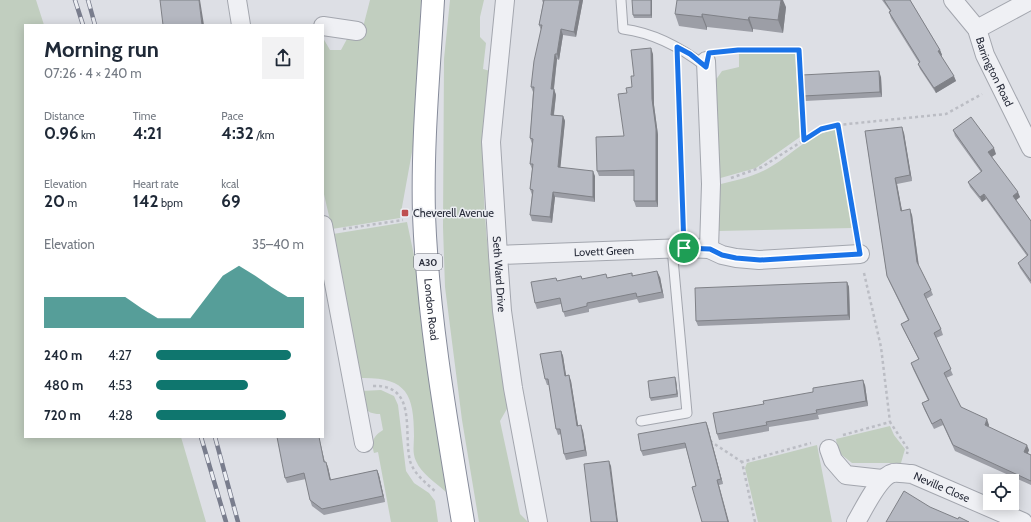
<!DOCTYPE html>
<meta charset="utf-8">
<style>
:root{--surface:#fff;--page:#f2f2f3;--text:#1f2937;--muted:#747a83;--accent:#0f766e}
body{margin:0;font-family:Cabin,sans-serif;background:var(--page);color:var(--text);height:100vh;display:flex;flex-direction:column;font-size:15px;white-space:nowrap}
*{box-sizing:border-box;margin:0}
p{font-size:13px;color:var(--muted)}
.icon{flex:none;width:22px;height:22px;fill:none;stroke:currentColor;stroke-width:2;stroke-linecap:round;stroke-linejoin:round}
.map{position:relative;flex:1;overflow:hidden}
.drawer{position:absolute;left:24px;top:24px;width:300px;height:414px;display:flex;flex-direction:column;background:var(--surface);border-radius:0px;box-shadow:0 2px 10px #0003}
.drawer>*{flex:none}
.controls{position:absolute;left:983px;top:474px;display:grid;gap:8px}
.controls a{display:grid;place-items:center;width:36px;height:36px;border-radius:0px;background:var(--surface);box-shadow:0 2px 10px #0003;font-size:20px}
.pin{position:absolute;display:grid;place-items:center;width:34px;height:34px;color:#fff;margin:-17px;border:2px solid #fff;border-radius:50%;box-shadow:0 1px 4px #0007}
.round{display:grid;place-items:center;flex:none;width:42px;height:42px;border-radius:0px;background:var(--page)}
.overview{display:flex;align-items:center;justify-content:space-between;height:68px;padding:0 20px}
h1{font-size:22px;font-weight:800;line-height:30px}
.metrics{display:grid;grid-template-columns:repeat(3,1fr);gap:6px;height:68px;padding:4px 20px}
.metrics div{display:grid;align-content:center}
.metrics b{font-size:17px;font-weight:800}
.metrics small{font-size:11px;font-weight:400}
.metrics p{font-size:11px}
.chart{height:112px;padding:8px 20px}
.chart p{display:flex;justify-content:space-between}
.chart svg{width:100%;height:72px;margin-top:4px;fill:var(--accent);opacity:.7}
ul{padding:0 20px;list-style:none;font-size:13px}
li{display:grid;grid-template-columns:64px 48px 1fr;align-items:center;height:30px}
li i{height:10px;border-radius:5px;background:var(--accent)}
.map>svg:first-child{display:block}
</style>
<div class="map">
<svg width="1031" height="522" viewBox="0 0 1031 522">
<rect width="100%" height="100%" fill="#dddfe5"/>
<path fill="#c1cebf" d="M0 0H36L44 25H25V437H181L206 522H0Z
M370 0H421L414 141 400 218 332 229 323 190V38L330 50H341L347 39H360Z
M450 0H484L480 17V37L486 43 483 69 490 71C487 103 483 135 483 168 484 248 498 328 508 407L500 421 520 514 528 522H479L462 420 445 287 443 227 444 59Z
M739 52 795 53 800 137 756 168 717 179 715 81 722 71 739 67Z
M836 129 852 228 719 231 717 185C734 181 752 177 767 169 793 155 805 136 836 129Z
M407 222 416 265 425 353 446 492C436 483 421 473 416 461 412 453 414 444 414 436 414 393 406 377 360 378L333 234Z
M381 390 394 396 398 405 406 471 414 483 429 493 435 501 438 522H391L378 452 374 453C371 442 373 436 383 430L380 414C363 414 365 405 361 391Z
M890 426 894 435 905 449 901 463H852L838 452 836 439Z
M817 445 832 522H758L745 468 747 463Z"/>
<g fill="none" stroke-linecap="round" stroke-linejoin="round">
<g stroke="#a3a6ae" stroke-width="11">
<path id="service" d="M621 0 623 29C654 33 682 48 706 67
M641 421 687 413 672 248"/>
</g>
<g stroke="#a3a6ae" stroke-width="20">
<g id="minor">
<path d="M237 0 241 25"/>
<path id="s1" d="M505 0 491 142 498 255 502 311 513 388 538 522"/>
<path id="s2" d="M953 0 977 29 985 55 1031 148"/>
<path d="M323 26 357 31"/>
<path d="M977 29 1031 0"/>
<path d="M706 61 711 184 709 249"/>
<path d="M323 225 364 443"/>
<path id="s3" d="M498 255 685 248 709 249 722 255 736 258 759 260 860 254"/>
<path d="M829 449 833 460 846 475 882 479"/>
<path id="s4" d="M856 522C864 509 879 476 893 473 899 472 906 474 912 474L1023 522"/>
</g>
</g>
<g stroke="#868b9a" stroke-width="24">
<g id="trunk">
<path id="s5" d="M433 0C429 71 422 143 424 215 428 318 446 420 463 522"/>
</g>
</g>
<path stroke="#bbbdc4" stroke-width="2.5" stroke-dasharray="3 3" stroke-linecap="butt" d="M722 52 799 50 804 140
M678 66 683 229
M838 125 857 235
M731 178 762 167 821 129 838 125 946 114 982 94
M343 229 403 220
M864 273 881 347 890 422
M373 386C418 384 403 433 410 461 414 474 426 483 436 492
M843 435 890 422 908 449 907 454
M710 441 742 462
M755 522 742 462 811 443"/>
<use href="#service" stroke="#eff0f4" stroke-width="9"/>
<use href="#minor" stroke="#eff0f4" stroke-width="18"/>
<use href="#trunk" stroke="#fff" stroke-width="22"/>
<g stroke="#797d8d" stroke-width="4.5">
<path id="rail" d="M75 0 83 25
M88 0 95 25
M201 437 226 522
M215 437 238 522"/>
</g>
<use href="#rail" stroke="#eceef3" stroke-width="3" stroke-dasharray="9" stroke-linecap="butt"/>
</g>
<path fill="#9c9ea6" d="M542 0H583L576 37 563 35 559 60 557 59 554 89 556 95 554 115 563 116 565 121 560 167 595 176V202L555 197 552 223 532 221 530 215 532 195 530 189 532 169 530 164 532 144 530 138 533 92 531 87 541 30 539 25 543 3Z
M652 0V18H634L633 15Z
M882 0H910L940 50 942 55 941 56 956 81 936 93 920 69 918 64 919 63 891 18 889 12 890 11Z
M786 7 783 33 753 29V32L707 27V30L679 26 675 14Z
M653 54 654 105 658 135V207H636L634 201V176H599L597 171 624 136 627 93 632 87 634 76Z
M881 77 882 97 805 101 803 96Z
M953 130 996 154 992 157 1020 197 1016 200 1031 221V284L1020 268 1018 263 1027 256 986 199 982 202 970 187 968 182 981 172 955 136Z
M865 131 904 133 912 181 897 184 902 211 912 215 919 266 931 290 933 295 926 299 941 329 943 335 936 338 953 375 946 378 961 407 989 425 988 427 1029 450 1028 453 1031 455V485L955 451 943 425 934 429 924 409 922 403 928 400 913 369 911 363 919 360 903 329 901 324 908 320 889 281 887 276Z
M632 273 633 276 660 277 664 298 639 303 637 299 589 309V312L565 317 561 304 537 309 535 303 556 278 557 281 607 278Z
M847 282 849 287 850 320 698 326 696 321Z
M561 351 563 356 566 376 571 381 578 426 583 431 587 456 566 460 564 454 561 434 558 435 556 429 549 385H547L545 379Z
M676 380 678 397 651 401 650 398Z
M865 385 868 406 818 415 819 419 769 427V431L719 440 717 434 764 404Z
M706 422 723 484 719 485 696 486 686 448 643 456 641 451Z
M325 462 328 467 331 480 377 470 379 475 385 502 324 515 312 506 310 500 306 479 287 483 285 478Z"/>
<path fill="#7f8187" d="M199 0H200L204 25H202Z
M580 0H583L576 37 574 32Z
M651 0H652V18L651 15Z
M781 0H783L786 7 783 33 778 20Z
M702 14 707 27V30L702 17Z
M749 17 753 29V32L748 20Z
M561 29 563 35 559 60 557 54Z
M651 48 653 54 654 105 658 135V207L656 201 652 99Z
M940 50 942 55 940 57 938 51Z
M555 54 557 59 553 95 551 89Z
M879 71 881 77 882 97 880 92Z
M954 76 956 81 936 93 934 88Z
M554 89 556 95 553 120 551 115Z
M563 116 565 121 560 172 558 167Z
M902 127 904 133 912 181 910 175Z
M994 148 996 154 990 158 988 152Z
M593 171 595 176V202L593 197Z
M895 178 897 184 903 216 901 211Z
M553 192 555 197 552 223 550 217Z
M1018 192 1020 197 1015 201 1013 196Z
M984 194 986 199 982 202 980 197Z
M910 209 912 215 919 268 917 262Z
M657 271 660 277 664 298 662 292Z
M847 282 849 287 850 320 848 315Z
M561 351 563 356 567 381 565 376Z
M569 375 571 381 579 431 577 426Z
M675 377 676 380 678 397 677 394Z
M863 380 865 385 868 406 866 401Z
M987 419 989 425 987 431 985 425Z
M706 422 708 427 723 484 721 479Z
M581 425 583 431 587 456 585 450Z
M319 437 326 467 324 462Z
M1027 445 1029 450 1026 457 1024 452Z
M609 461 611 466 618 522H617Z
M326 462 328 467 332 486 330 480Z
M377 470 379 475 385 502 383 496Z
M717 480 719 485 729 522H728Z"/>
<path fill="#b5b8c1" stroke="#7f8187" d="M160 0H199L202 25H163Z
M544 0H580L574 32 561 29 557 54H555L551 89H554L551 115 563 116 558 167 593 171V197L553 192 550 217 530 215 533 190 530 189 533 164H530L533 139 530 138 534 87H531L534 61 542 25H539Z
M632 0H651V15H633Z
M677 0H781L778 20 749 17 748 20 702 14V17L675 14Z
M884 0H910L940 50 938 51 954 76 934 88 918 64 920 62 889 12 891 11Z
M651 48 652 99 656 129V201H634V170L597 171 596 137 624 136 618 94 627 93 626 88 632 87 631 76H634L631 50Z
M879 71 880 92 803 96 802 75Z
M971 117 994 148 988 152 1018 192 1013 196 1031 221V281L1018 263 1028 255 984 194 980 197 968 182 982 171 953 130Z
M902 127 910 175 895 178 901 211 910 209 917 262 931 290 924 294 941 329 934 333 951 369 944 373 961 407 987 419 985 425 1027 445 1024 452 1031 455V481L953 445 941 419 932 424 922 403 929 400 911 363 919 359 901 324 909 320 887 276 865 131Z
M657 271 662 292 637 297 636 293 587 303V306L563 312 560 298 535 303 531 282 556 278 557 281 581 276 582 279 606 274 607 278 632 273V276Z
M847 282 848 315 696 321 695 288Z
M561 351 565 376 569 375 577 426 581 425 585 450 564 454 560 429H556L548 379H545L540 354Z
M675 377 677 394 650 398 648 381Z
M863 380 866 401 816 410 817 413 766 422 767 425 717 434 713 413 764 404 763 401 813 392V388Z
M706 422 721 479 717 480 728 522H702L692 487 696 486 685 443 641 451 638 434Z
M277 437H319L324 462H326L330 480 377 470 383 496 322 509 310 500 304 473 285 478Z
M609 461 617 522H591L584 464Z
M904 491 930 507 958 519 959 517 969 522H886Z"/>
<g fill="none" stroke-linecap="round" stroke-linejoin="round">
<g stroke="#fff" stroke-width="8">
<path id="route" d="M677 47 690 54 706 67 709 53 738 50H799L804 140 821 129 838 125 860 254 760 260 736 258 722 255 710 249 684 248Z"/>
</g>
<use href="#route" stroke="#1a73e8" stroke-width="5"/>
</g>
<rect fill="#be4f50" stroke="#eceef3" stroke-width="1.5" x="401" y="209" width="8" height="8" rx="2"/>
<g text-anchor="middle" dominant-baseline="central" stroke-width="3" stroke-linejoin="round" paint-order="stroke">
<rect fill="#eceef3" stroke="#636672" stroke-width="1" x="414" y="254" width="28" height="16" rx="3"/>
<g font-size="10" font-weight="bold" fill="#282c3a">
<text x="428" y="262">A30</text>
</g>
<g font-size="11" fill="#282c3a" stroke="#eceef3">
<text stroke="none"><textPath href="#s2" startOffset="84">Barrington Road</textPath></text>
<text stroke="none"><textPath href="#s3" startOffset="106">Lovett Green</textPath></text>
<text stroke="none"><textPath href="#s1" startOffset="275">Seth Ward Drive</textPath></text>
<text stroke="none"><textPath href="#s5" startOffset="310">London Road</textPath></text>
<text stroke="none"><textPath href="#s4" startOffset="114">Neville Close</textPath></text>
</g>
<g font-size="11" fill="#282c3a" stroke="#eceef3" text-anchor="start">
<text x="413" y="213">Cheverell Avenue</text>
</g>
</g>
</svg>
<div class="controls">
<a><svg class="icon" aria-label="locate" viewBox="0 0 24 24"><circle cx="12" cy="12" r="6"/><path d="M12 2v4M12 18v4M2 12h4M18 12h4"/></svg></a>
</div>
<div class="pin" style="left:684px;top:248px;background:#1e9e55"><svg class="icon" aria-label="arrive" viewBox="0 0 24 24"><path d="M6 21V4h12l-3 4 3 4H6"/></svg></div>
<section class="drawer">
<div class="overview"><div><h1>Morning run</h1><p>07:26 · 4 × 240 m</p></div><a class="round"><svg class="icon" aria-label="share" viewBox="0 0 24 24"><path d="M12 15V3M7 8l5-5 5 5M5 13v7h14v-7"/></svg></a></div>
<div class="metrics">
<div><p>Distance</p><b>0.96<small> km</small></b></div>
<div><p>Time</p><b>4:21</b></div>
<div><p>Pace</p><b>4:32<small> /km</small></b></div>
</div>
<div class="metrics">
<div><p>Elevation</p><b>20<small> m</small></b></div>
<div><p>Heart rate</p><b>142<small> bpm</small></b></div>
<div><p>kcal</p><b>69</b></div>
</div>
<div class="chart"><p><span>Elevation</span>35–40 m</p>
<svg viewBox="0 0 160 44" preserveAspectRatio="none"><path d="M0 44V25L10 25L20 25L30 25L40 25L50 25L60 32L70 38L80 38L90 38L100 25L110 12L120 6L130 12L140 19L150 25L160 25V44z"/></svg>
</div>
<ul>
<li><b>240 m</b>4:27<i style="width:91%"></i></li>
<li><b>480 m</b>4:53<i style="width:62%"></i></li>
<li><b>720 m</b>4:28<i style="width:88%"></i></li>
</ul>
</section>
</div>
